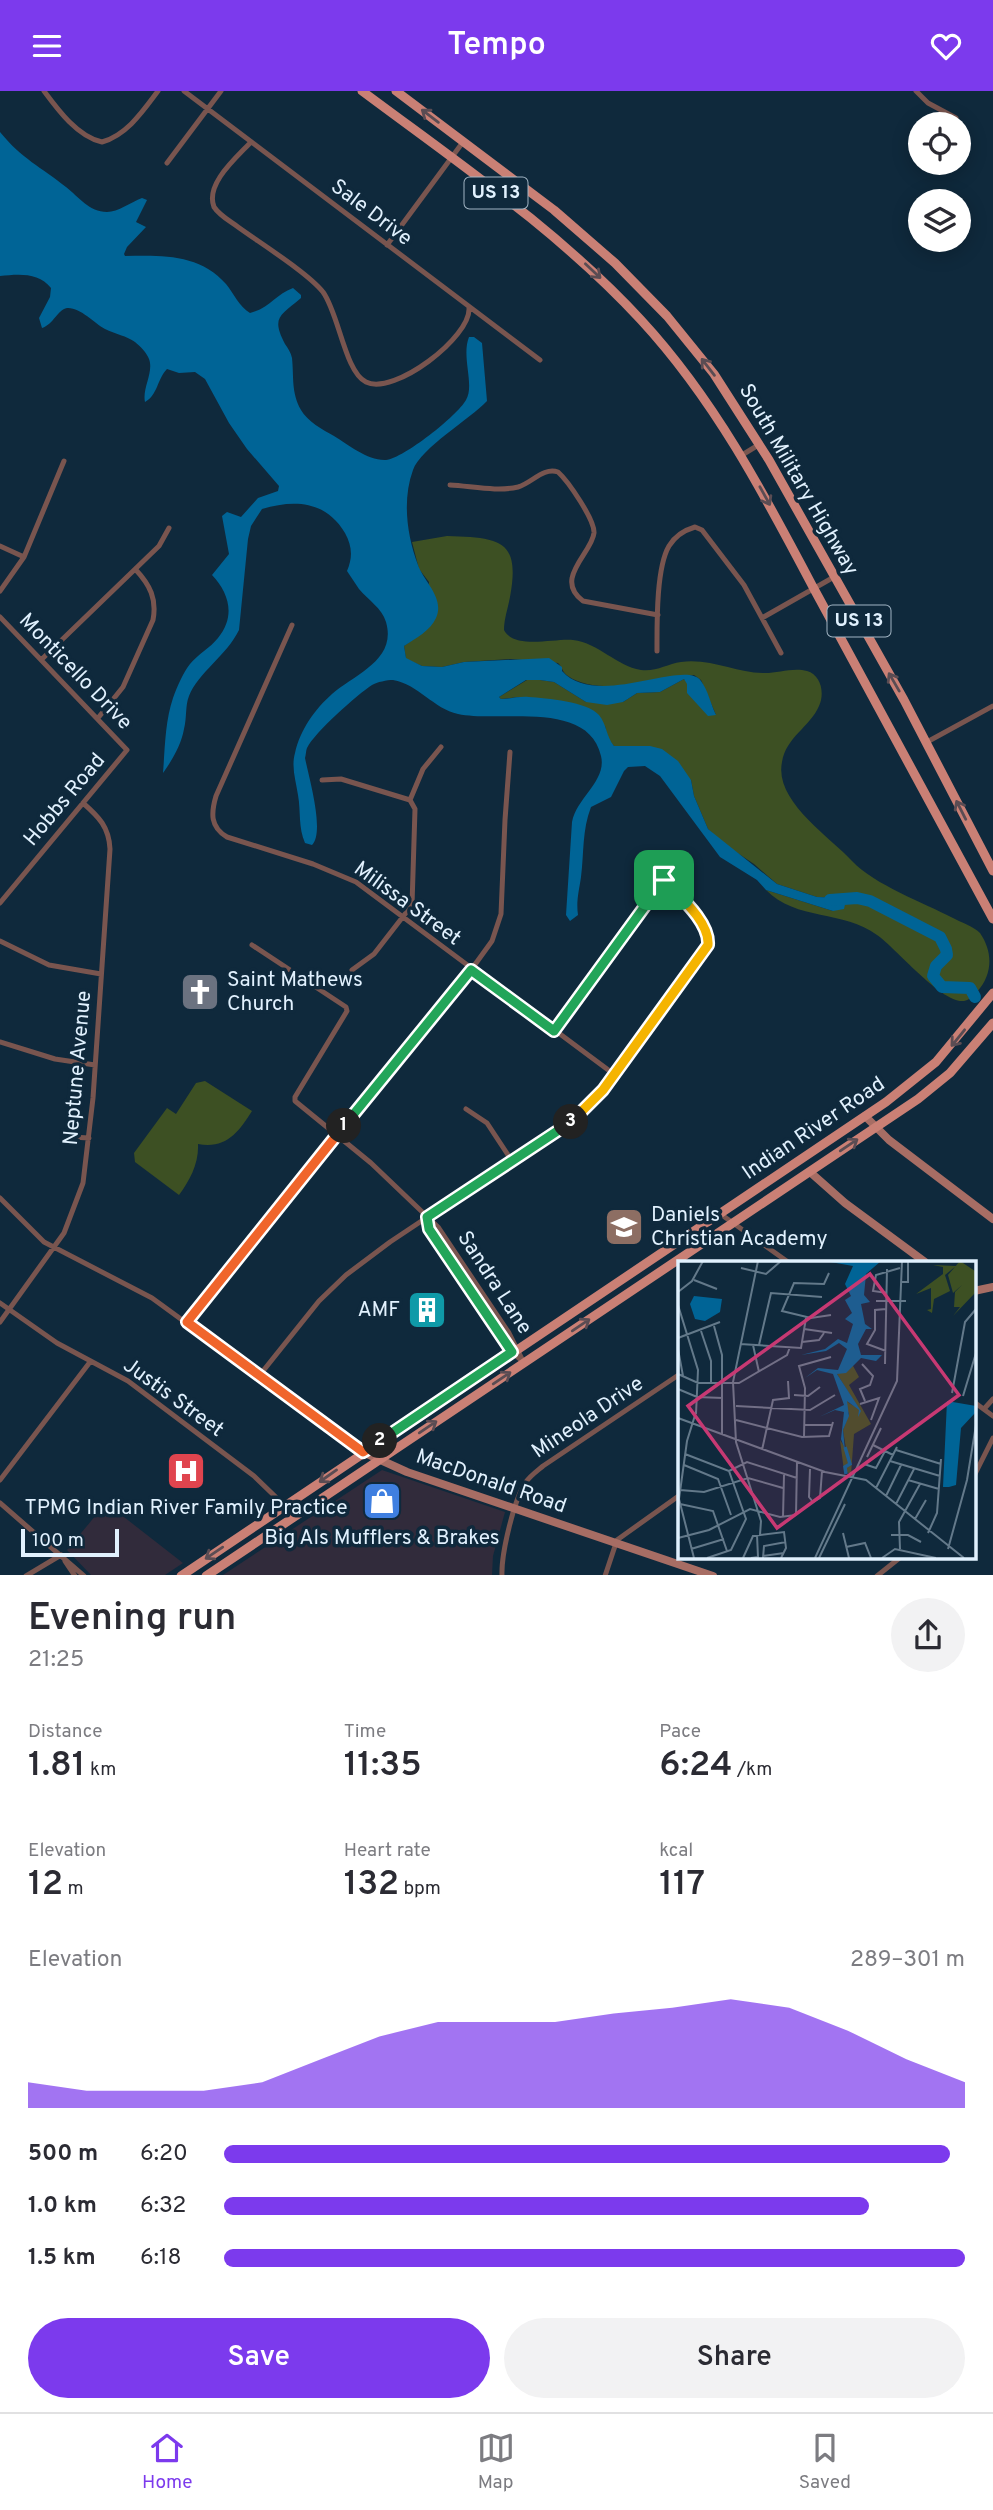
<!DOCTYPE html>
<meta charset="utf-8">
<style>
:root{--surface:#fff;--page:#f2f2f3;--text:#2b2b33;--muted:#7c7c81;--line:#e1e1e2;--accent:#7c3aed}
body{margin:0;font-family:Overpass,sans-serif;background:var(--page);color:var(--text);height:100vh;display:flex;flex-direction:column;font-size:26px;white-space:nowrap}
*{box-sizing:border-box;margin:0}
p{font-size:23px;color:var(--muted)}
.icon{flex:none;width:38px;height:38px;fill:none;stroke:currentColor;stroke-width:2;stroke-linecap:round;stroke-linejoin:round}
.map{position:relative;height:1484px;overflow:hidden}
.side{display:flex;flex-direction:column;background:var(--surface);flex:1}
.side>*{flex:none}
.tools{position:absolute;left:908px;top:21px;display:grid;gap:14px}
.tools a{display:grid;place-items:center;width:63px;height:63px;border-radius:50%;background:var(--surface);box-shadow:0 4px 18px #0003;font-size:35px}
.scale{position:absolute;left:21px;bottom:18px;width:98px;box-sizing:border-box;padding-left:7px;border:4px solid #e1f1fe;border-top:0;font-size:19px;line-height:24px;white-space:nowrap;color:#e1f1fe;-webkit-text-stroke:5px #0f293c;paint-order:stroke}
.pin{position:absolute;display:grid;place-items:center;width:60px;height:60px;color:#fff;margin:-30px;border-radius:14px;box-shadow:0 4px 10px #0006}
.km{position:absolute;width:35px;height:35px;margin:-18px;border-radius:50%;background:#222;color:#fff;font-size:19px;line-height:35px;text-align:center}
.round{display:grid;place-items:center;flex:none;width:74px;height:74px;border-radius:37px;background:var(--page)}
.headline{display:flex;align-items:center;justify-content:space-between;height:119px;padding:0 28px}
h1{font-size:38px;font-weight:600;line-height:52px}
.stats{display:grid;grid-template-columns:repeat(3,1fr);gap:10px;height:119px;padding:7px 28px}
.stats div{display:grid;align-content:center}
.stats b{font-size:35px;font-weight:600}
.stats small{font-size:19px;font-weight:400}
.stats p{font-size:19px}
.chart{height:196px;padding:14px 28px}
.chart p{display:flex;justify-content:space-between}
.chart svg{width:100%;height:126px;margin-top:7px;fill:var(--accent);opacity:.7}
.button{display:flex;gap:14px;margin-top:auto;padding:14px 28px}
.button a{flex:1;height:80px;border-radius:42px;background:var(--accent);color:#fff;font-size:28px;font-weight:600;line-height:80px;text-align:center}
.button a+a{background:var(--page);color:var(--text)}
ul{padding:0 28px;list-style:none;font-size:23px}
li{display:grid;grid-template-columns:112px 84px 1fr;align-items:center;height:52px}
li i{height:18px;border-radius:9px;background:var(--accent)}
header{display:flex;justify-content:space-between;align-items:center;height:91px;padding:0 28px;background:var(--accent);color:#fff;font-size:32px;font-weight:600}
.tab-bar{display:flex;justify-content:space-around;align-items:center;height:98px;border-top:2px solid var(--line);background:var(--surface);font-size:19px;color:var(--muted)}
.tab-bar a{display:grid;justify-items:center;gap:4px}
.tab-bar .current{color:var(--accent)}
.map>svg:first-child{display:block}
</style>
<header><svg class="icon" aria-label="menu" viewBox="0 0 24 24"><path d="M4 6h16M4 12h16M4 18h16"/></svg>Tempo<svg class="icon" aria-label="heart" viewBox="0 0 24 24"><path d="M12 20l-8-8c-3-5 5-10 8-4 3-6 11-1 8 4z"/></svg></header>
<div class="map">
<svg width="993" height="1485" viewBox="0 0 993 1485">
<rect width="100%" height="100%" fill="#0f293c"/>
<path fill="#312b3b" d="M382 1379 505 1421 493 1465 492 1484H223Z
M106 1412 183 1472 165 1484H91L67 1459Z"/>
<path fill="#3d5023" d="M447 445C498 447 521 447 510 506 508 517 504 528 504 539 514 559 555 547 573 549 599 552 616 575 641 579 656 581 667 573 681 571 712 567 738 583 765 582 778 582 794 576 807 580 821 584 825 602 819 615 810 636 786 646 782 671 774 710 829 745 852 770 875 794 922 811 953 827 962 832 973 835 980 842 993 861 993 883 977 901 974 905 969 909 964 910 942 913 896 857 877 844 844 819 796 830 766 799L833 820 843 807 817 806 777 793 754 773 724 753 708 738 694 705 691 689 614 655 608 648 605 635 519 606 501 608 499 606 527 589H540L554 591 586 611H623L637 602 660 601 684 588 716 624 701 589 694 584C660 589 598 606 568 585 562 581 563 577 558 572L511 568 464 571 442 576 422 575 406 568 404 555 426 539 429 491 419 478 412 451Z
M205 990 252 1020C238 1042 226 1058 198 1053 199 1072 190 1089 179 1104L135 1071 134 1062 167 1017 176 1023 196 992Z"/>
<path fill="#006496" d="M0 41C22 68 41 76 66 96 79 106 89 121 107 121 118 121 131 111 142 107L147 109 136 131 146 136 127 156 124 163 125 165C162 164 200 163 226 193 234 203 239 215 250 222 270 217 276 203 293 197L301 204V207C280 225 271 226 285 253 288 257 291 262 292 267 294 286 291 301 301 319 307 330 323 339 334 345 349 354 368 370 386 369 404 367 457 325 466 309 475 294 461 266 469 246H474L482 252 487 310C470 328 421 357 413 379 402 409 407 445 418 474 424 491 445 507 436 527 431 539 415 548 404 555L406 567 422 575 442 576 464 571 549 567 562 576V580C597 619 685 567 701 590 708 599 711 614 716 624L708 625 687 602V593L684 588 660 601 637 602 623 611 607 614 586 611 554 591 540 589H526L499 606 501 608C510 608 519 605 529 606 546 607 588 611 599 624 607 634 606 645 614 655H650L662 658 678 670 691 689 694 705 708 738 777 793 817 806 843 807 846 809 844 818 833 820 766 799 757 789 720 766 660 685 645 675 628 676 624 680 611 706 591 716C582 739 584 762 581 786 579 800 576 810 578 824L570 830 566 824 572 731C577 706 607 690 601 665 588 608 500 632 458 623 434 618 418 593 393 589 387 589 377 591 372 594 358 603 314 642 307 657 306 659 306 664 305 667 309 687 325 741 312 754L305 752C298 736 301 721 298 704 296 690 291 676 295 662 300 639 315 618 332 603 355 583 397 569 386 531 382 517 368 509 359 498 355 492 351 486 347 480 353 466 352 455 345 442 326 410 295 408 262 418L251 435 248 448 239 539C227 564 198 582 189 605 185 615 187 627 184 638 181 654 173 668 163 682 165 657 165 631 173 607 177 596 183 582 190 573 198 563 210 557 218 547 236 525 229 502 212 484L229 463 222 425 227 421 241 426 258 407 278 400 279 395 247 358 229 332 205 288 195 281 179 282 167 278C157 288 158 304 145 311 142 297 154 281 149 268 147 262 140 255 135 251 127 245 115 243 105 238 94 232 80 216 67 217 57 219 54 233 42 237L39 227 50 206 51 197C39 181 18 183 0 185Z"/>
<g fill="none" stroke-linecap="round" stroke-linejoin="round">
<path stroke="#006496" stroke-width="12" d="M830 809 857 807 870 810 940 846 946 858 947 864 936 875 933 885 942 896 970 897 975 906"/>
<path stroke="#79554f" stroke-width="5" d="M44 0C58 19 78 46 102 51 127 44 143 20 158 0
M184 0 540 269
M916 0 928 12 956 27
M251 51C236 67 205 93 214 116 220 125 230 130 238 136 260 152 308 182 323 201 339 223 345 281 366 291 394 305 471 246 469 217
M167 72 221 0
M387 154 463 51
M742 364 760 353
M450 394C471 395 497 401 518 396 532 392 543 376 558 381 568 390 595 429 594 442 592 462 553 488 583 510L658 524
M0 455 24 466
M0 500 24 466 64 370
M0 526 127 659 0 812
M762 527 834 486
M292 534 216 705C211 722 210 736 227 746L313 773 356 791 615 984
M657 560C657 534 656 477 669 455 675 445 685 439 695 436L702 439 744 494 781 562
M41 569 159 455 169 437
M98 627 123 596 153 529C157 508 150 494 136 479
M927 651 993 615
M322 689 341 688 410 709
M410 709 423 678 441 656
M0 850 49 874 101 883
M252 854 346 916 347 920 295 1006V1010L371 1072 438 1136 509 1242 524 1272
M352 879 374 863 412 814 415 718 410 709
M554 940 664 789
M0 951 55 968 95 974
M466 1018 487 1032 512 1070
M72 1046 89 1047
M0 1107 44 1151 152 1207 363 1361
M719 1122 788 1171
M427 1127 429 1138 512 1261 523 1271
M0 1212 57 1252 128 1290 254 1385 285 1415
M0 1231 64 1142 83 1092 93 1007 110 758C109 736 99 726 83 712
M187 1231 471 879 492 850 501 823 505 729 510 661
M259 1285 319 1210 346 1184 390 1151 570 1031 592 1012 655 929 708 854V845L704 834 648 772
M974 1311 993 1325
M984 1318 993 1308
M974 1385 993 1347
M0 1389 90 1271
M0 1412 84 1485
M65 1470 75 1485
M26 1485 61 1464
M502 1485C501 1463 514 1408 526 1391 530 1385 537 1380 543 1375L680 1283
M605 1485 617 1449 680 1404
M877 1485 902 1465"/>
<path stroke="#a76d64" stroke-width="8" d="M865 1025 889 1049 993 1128
M810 1081 845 1112 925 1171
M974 1200 993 1196
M363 1361 407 1381 713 1485"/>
<path stroke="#ca8075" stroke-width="9" d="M362 0C457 71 560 141 641 229 714 308 763 401 813 496 873 607 933 718 993 828
M396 0 554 119 615 172 667 225 714 283 769 369 904 609 993 780
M181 1485 886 1011 936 971 993 902
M206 1485 918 1008 950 982 993 932"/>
</g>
<defs><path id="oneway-shaft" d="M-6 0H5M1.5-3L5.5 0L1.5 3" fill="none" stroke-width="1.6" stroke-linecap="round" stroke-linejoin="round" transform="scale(1.75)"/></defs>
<g stroke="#5a4c53">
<use href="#oneway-shaft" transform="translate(430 25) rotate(-143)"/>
<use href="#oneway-shaft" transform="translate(593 180) rotate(43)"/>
<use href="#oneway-shaft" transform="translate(708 276) rotate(-128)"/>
<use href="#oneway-shaft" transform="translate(765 405) rotate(61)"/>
<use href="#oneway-shaft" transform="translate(894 591) rotate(-120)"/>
<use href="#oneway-shaft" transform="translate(961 719) rotate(-117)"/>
<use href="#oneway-shaft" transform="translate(958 947) rotate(129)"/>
<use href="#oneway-shaft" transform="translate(849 1054) rotate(-34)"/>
<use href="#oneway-shaft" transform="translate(581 1234) rotate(-34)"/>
<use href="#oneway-shaft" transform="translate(502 1287) rotate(-34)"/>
<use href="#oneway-shaft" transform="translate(428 1336) rotate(-34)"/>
<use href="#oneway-shaft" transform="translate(328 1385) rotate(145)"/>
<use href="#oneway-shaft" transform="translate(214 1462) rotate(146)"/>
</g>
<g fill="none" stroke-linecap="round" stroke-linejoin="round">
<g stroke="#fff" stroke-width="14">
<path id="split-1" d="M344 1035 471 879 554 940 664 789"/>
</g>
<g stroke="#fff" stroke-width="14">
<path id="split-2" d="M344 1035 187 1231 363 1361 380 1350"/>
</g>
<g stroke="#fff" stroke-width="14">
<path id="split-3" d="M380 1350 512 1261 429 1138 427 1126 571 1031"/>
</g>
<g stroke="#fff" stroke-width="14">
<path id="split-4" d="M571 1031 603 999 708 854C710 831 679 805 664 789"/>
</g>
<use href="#split-1" stroke="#22a559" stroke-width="9"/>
<use href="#split-2" stroke="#f0652b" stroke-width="9"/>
<use href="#split-3" stroke="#22a559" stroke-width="9"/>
<use href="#split-4" stroke="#f5b400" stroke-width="9"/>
</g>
<defs>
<g id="church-square" transform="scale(2.0125)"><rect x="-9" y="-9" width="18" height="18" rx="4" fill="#6b7280" stroke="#0f293c"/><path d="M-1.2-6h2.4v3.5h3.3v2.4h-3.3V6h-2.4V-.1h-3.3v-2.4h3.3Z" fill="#fff"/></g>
<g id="school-square" transform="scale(2.0125)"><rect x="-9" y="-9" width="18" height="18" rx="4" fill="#8d6e63" stroke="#0f293c"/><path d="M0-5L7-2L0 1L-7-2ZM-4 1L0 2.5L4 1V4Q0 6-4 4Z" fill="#fff"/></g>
<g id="building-square" transform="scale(2.0125)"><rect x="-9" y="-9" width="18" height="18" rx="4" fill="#0f9aa8" stroke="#0f293c"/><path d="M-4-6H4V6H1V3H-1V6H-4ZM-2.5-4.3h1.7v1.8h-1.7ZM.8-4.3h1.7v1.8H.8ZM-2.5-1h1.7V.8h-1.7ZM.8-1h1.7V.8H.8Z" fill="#fff"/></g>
<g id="hospital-square" transform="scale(2.0125)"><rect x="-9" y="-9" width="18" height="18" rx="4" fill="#e0444e" stroke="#0f293c"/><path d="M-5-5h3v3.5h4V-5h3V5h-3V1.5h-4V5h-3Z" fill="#fff"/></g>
<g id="shop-square" transform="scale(2.0125)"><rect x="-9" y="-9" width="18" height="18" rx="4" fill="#3f7fe0" stroke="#0f293c"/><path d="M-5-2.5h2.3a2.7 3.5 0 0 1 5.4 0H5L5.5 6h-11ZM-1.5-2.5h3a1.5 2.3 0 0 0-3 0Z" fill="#fff"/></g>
</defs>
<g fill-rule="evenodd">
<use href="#church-square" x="200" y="901"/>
<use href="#school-square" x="624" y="1136"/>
<use href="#building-square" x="427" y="1219"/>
<use href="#hospital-square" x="186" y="1380"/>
<use href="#shop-square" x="382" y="1410"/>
</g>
<g text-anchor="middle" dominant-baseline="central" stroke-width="7" stroke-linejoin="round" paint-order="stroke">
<g fill="#0f293c" stroke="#a2b5c4" stroke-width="2">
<rect x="464.5" y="86.5" width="63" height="31" rx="5"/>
<rect x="827.5" y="514.5" width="63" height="31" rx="5"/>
</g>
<g font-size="19" font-weight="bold" fill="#e1f1fe">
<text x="496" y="102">US 13</text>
<text x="859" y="530">US 13</text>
</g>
<g font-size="21" fill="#e1f1fe" stroke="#0f293c">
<text transform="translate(371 122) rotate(37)">Sale Drive</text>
<text transform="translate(798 389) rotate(60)">South Military Highway</text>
<text transform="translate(75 581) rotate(46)">Monticello Drive</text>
<text transform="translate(65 709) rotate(-50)">Hobbs Road</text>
<text transform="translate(407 813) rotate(36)">Milissa Street</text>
<text transform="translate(78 977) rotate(-85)">Neptune Avenue</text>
<text transform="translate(814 1038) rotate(-34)">Indian River Road</text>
<text transform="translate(494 1192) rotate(57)">Sandra Lane</text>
<text transform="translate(173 1307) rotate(36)">Justis Street</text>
<text transform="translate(588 1327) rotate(-34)">Mineola Drive</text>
<text transform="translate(491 1391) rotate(19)">MacDonald Road</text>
</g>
<g font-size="21" fill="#e1f1fe" stroke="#0f293c" text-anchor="start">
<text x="227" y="889">Saint Mathews<tspan x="227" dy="24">Church</tspan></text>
<text x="651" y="1124">Daniels<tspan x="651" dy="24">Christian Academy</tspan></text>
<text x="400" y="1219" text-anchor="end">AMF</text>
<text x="186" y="1417" text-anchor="middle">TPMG Indian River Family Practice</text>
<text x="382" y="1447" text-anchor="middle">Big Als Mufflers &amp; Brakes</text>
</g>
</g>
<g transform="translate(678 1170)">
<rect width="298" height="298" fill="#0f293c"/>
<path d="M282 0 297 10V32L275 55 282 46H276L277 31 284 24 275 32 270 14ZM255 4 278 5 267 14 272 30 256 38 254 52 249 49 253 48V27L238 33 265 13V6ZM174 103 181 116 171 124 193 163 176 173 173 213 166 210 162 179 168 188 165 169 171 153 162 128 171 142 181 148 159 113Z" fill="#3d5023"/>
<path d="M147 0H203L188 13 186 34 192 41 183 43 187 63 194 68H188L180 83 183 94H204L198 100 183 97 168 112 159 113 183 150 180 156 181 149 169 140 171 155 165 169 167 189 163 178 166 151 157 149 141 156 166 144 155 113 139 109 127 117 140 107 160 109 169 88 161 82 148 90 123 94 147 88 160 78 169 82 175 63 167 58 174 52 167 39 173 35 167 23 175 5ZM16 35 44 38 42 51 27 60 17 58 12 43ZM269 140 298 145 297 152 283 167 278 224 271 226H265Z" fill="#006496"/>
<path fill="none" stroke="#006496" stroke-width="3.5" d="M167 186 172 203 167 206 168 213"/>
<path fill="none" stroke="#63798a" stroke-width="2" d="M80 0 55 121 58 181 83 260 82 274M238 0H271M63 7 88 13 103 0M151 12 146 23 116 22 104 50 133 57 153 54M16 19 39 28M224 21H230V0M0 31 14 20 25 0M209 32 195 30 198 14 222 7M198 40H228M0 44 20 109 18 153M36 65 44 94V174M126 68 154 72M23 70 33 100V122M0 77 42 61M124 81 141 79 146 72M62 83 123 87 128 57M75 84 81 111M81 84 93 32 144 36M0 88 5 115M208 90 189 83 197 69V49L208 48M184 103 195 115 192 124 182 128 187 140M207 103 209 8M0 113 20 122H61L109 94 112 86M0 128 19 136 45 137M274 132 287 61 298 48M116 134 130 135 142 126M285 135 298 92M182 143 201 137 193 159M58 145 132 149 157 134M0 157 147 211 188 219 286 297M58 159 124 176 151 175 155 161M127 164H155M126 176 127 127 121 105 153 96M195 184 215 194M84 189 95 139 111 137 110 120M218 189 263 203M7 193 51 210 68 258 53 289 29 297M189 196 203 167M212 200 262 215M186 203 198 207 207 190M6 204 40 218 53 254M132 208 131 236 135 241 142 237 144 210M51 210 69 201 119 217M230 219 261 228M198 227 219 186M2 229 26 231 70 217 105 227M208 235 223 204M2 243 35 250 49 290M218 243 236 208M118 254 119 201M105 256 106 214M237 258 248 239M165 272 171 297M250 272 259 252 263 198M213 274H230L243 281M0 277 31 269 72 248 102 256 118 254M168 286 187 282 193 297M13 288 46 278M222 288 221 261 242 223M270 288 289 219 298 164M85 295 106 292M16 297 1 238 9 180 18 151M65 297 75 275 106 271 108 287 103 297M73 297 80 296 79 274M85 297 86 285 108 281M137 297 219 120 224 0M141 297 167 243M204 297 217 288 258 297"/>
<path fill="#c73973" fill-opacity="0.15" stroke="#c73973" stroke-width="3.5" d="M192 13 281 134 99 267 10 145Z"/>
<rect width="298" height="298" fill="none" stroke="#e1f1fe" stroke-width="3.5"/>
</g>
</svg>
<div class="tools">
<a><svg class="icon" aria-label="locate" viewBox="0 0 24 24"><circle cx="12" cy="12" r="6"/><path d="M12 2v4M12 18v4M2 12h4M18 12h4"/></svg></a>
<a><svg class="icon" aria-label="layers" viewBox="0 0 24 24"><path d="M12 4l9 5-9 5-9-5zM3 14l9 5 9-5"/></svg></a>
</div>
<div class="scale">100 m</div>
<div class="pin" style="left:664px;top:789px;background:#1e9e55"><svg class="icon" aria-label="arrive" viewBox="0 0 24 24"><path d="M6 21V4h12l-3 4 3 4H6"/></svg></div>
<b class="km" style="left:344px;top:1035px">1</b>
<b class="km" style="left:380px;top:1350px">2</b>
<b class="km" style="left:571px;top:1031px">3</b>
</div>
<section class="side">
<div class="headline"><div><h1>Evening run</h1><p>21:25</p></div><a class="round"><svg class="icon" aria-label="share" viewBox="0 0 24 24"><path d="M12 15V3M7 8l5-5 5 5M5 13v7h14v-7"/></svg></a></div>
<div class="stats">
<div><p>Distance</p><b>1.81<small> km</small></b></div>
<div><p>Time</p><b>11:35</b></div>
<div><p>Pace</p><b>6:24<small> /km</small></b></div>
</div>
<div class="stats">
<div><p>Elevation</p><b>12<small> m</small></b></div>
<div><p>Heart rate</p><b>132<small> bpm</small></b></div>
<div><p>kcal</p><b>117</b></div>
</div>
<div class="chart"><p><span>Elevation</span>289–301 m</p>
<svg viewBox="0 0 160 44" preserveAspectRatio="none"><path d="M0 44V35L10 38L20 38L30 38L40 35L50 27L60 19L70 14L80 14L90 14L100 11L110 9L120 6L130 9L140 17L150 27L160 35V44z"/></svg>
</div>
<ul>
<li><b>500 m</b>6:20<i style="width:98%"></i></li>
<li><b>1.0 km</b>6:32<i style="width:87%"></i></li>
<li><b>1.5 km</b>6:18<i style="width:100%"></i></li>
</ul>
<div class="button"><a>Save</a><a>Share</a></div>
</section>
<nav class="tab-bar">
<a class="current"><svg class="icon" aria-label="home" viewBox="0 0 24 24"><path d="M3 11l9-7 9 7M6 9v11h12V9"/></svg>Home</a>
<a><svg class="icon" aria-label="map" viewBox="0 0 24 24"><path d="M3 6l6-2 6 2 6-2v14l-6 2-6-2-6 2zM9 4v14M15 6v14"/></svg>Map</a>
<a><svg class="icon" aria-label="saved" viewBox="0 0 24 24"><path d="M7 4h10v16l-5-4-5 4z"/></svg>Saved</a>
</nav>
